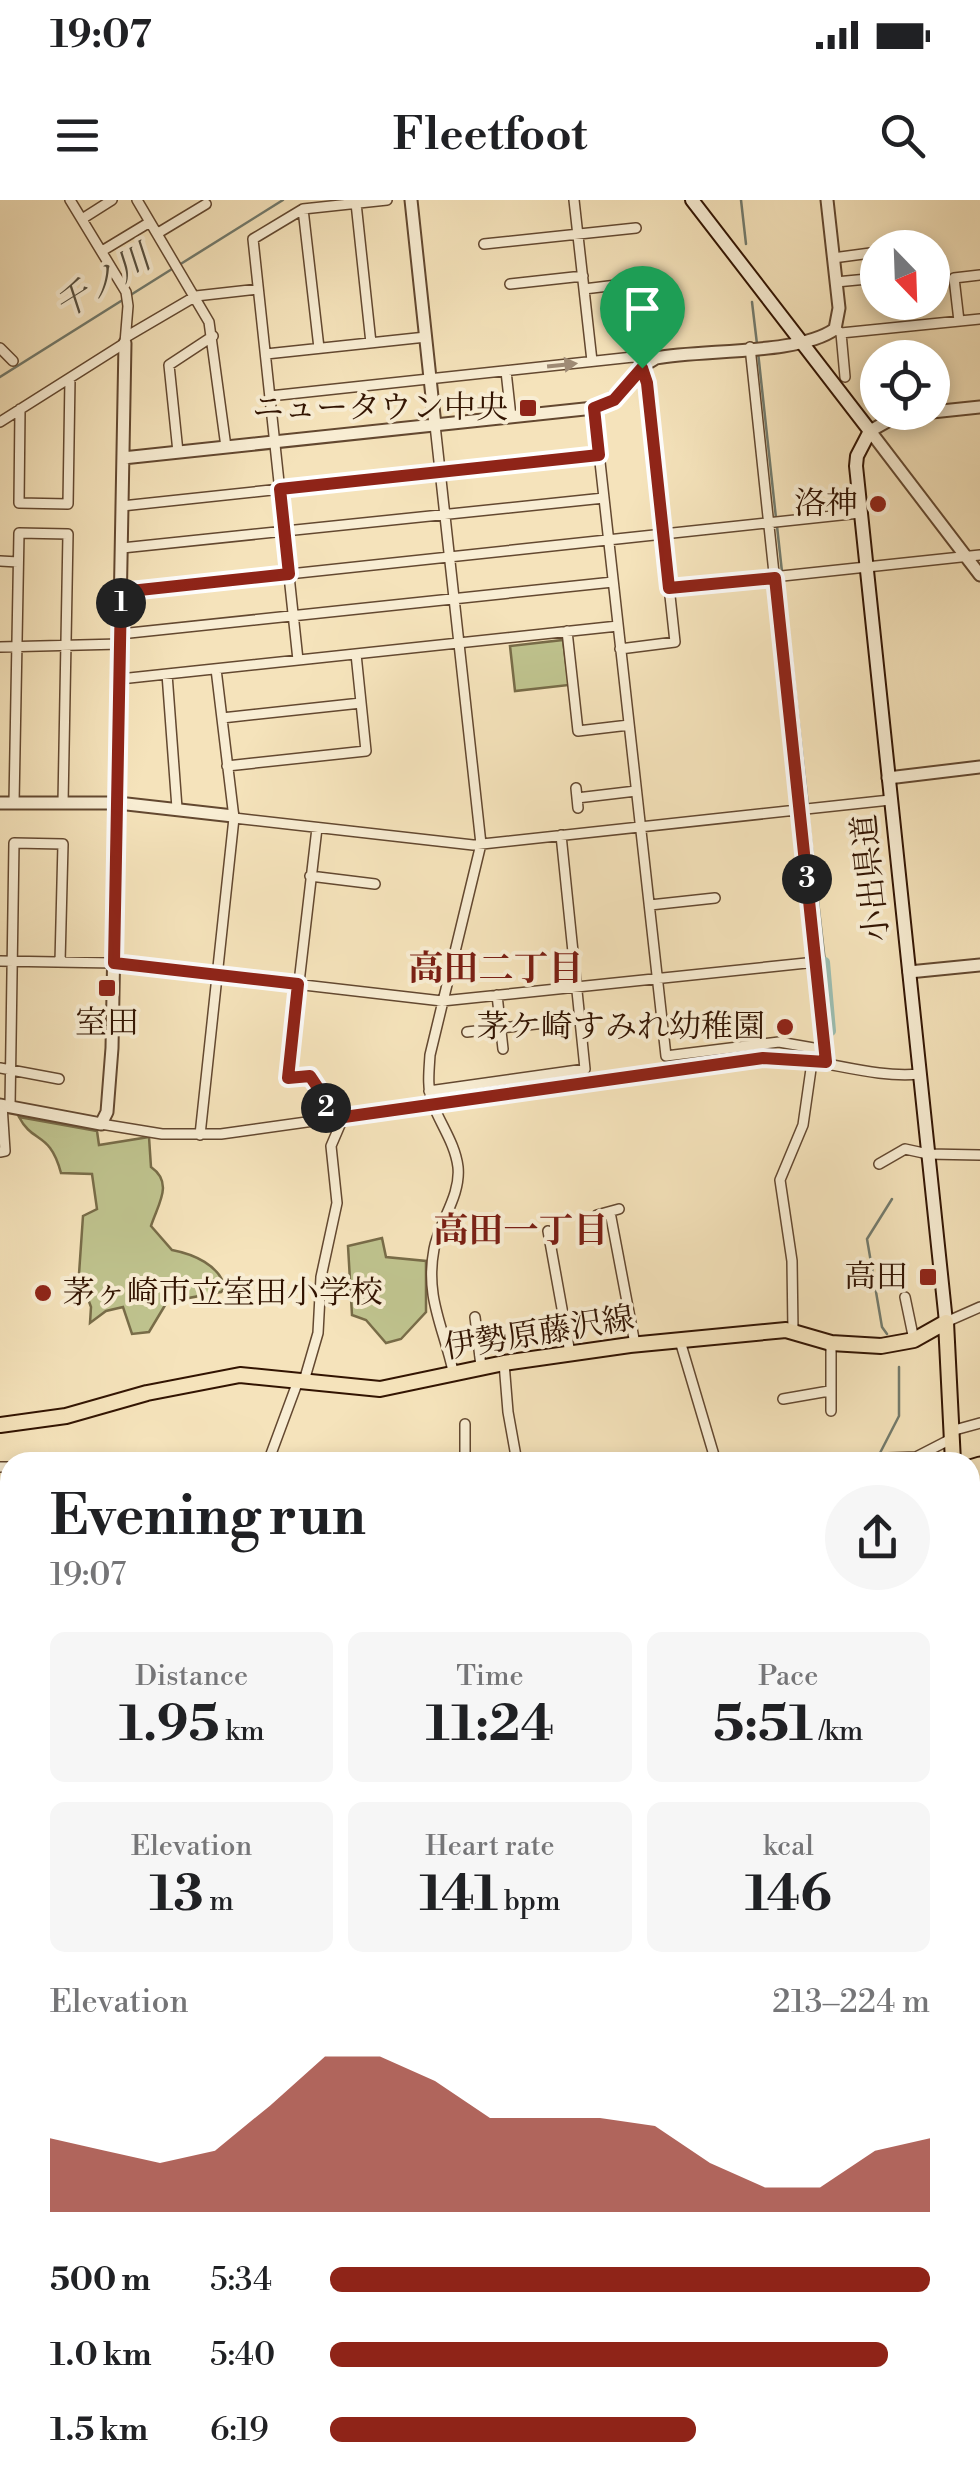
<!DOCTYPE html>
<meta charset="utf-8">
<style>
:root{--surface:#fff;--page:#f6f6f6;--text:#202124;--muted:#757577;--accent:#8f2418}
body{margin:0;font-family:"Libre Bodoni","Noto Serif JP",serif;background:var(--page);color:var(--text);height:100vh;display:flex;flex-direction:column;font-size:38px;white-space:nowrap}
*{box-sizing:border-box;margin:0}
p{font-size:32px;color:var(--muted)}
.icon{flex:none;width:55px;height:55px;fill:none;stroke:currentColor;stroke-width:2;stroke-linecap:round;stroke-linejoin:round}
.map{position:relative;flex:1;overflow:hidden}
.side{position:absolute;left:0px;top:1252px;width:980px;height:1038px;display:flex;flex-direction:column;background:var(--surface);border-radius:30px 30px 0 0;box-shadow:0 5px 15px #0003}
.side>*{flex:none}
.needle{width:65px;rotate:157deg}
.tools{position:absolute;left:860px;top:30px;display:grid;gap:20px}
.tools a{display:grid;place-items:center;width:90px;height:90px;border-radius:50%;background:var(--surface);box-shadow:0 5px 15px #0003;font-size:50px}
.pin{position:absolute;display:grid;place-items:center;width:85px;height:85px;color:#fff;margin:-102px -42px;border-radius:50% 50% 50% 0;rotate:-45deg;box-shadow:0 0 10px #0007}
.pin .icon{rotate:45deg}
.km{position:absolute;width:50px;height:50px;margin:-25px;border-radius:50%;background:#222;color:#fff;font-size:28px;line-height:50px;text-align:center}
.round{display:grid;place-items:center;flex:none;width:105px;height:105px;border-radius:52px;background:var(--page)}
.overview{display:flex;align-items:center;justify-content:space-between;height:170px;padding:0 50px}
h1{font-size:55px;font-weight:700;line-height:75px}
.stats{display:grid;grid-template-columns:repeat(3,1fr);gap:15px;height:170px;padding:10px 50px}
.stats div{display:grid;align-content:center;border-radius:15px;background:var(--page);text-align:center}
.stats b{font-size:50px;font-weight:700}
.stats small{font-size:28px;font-weight:400}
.stats p{font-size:28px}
.chart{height:280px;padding:20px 50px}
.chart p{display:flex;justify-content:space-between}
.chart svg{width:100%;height:180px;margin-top:10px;fill:var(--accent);opacity:.7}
ul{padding:0 50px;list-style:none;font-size:32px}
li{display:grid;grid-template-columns:160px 120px 1fr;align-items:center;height:75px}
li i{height:25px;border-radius:12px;background:var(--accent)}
.status{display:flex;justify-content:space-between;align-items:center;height:70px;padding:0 50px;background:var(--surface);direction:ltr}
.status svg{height:28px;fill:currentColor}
header{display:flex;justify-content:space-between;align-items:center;height:130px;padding:0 50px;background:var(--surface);font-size:45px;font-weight:700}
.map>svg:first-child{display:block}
</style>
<div class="status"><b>19:07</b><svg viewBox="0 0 49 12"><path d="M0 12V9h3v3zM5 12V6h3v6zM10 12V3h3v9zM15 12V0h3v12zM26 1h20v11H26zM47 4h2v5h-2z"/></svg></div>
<header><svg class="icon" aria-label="menu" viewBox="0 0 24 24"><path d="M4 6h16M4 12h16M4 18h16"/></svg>Fleetfoot<svg class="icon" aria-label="search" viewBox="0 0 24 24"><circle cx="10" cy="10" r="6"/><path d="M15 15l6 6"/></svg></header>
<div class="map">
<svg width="980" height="2289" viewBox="0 0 980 2289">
<rect width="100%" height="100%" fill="#f5e3bb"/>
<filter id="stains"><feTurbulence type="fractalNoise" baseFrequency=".002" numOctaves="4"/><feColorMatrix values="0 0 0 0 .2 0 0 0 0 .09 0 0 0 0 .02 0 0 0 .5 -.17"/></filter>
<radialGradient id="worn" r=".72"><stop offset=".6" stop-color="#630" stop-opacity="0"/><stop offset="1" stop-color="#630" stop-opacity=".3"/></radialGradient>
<path fill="#bfc38e" stroke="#786c48" stroke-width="2.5" d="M563 440 569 485 515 491 510 446Z
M19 917 97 931 99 945 149 937 151 967C174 983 158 1004 151 1026L172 1050C193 1054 220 1065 225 1088L221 1092 167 1102 149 1132 132 1134 123 1107 106 1111 90 1123 91 1107 79 1074 83 1016 97 1009 92 974 61 973C50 931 33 944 19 917Z
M382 1038 386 1057 426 1061V1112L401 1139 386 1143 366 1120 352 1115 348 1046Z
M970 1849 980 1854V1954L970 1957Z
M980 1974V2289H664L662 2280H970V1976Z
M10 2193V2280H69L70 2289H0V2204Z
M89 2280H317L316 2289H90Z
M339 2280H476L486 2289H351Z"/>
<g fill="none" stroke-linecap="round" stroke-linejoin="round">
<path stroke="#727a6c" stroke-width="2.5" d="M741 0 746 44
M179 65 283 0
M752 102 757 144
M758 152 776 318
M0 177 172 69
M777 326 782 372
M783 380 808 606
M808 614 825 762
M887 1134 882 1127 867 1039 892 999
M880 1253 899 1216V1167"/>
<path stroke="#9cbeb2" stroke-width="10" d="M825 762 831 831"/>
<g stroke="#634830" stroke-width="12">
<path id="minor" d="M137 0 209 122 226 247
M574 0 592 161
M356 3 371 143
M303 9 319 148
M82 19 112 0
M158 33 206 4
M484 44 636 28
M102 51 150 22
M833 58 878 52
M836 82 878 78
M510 84 583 76
M584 89 658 80
M959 121 954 78 980 75
M835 129 841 133 980 119
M841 133 845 177
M126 137 196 96 258 89
M750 147 825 854
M0 148 13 161
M266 154 426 137
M506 171 511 217
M270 196 633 157 649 162
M594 208 666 856 779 842 825 850
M20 209 19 303 68 304 70 178
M0 222 125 143 128 106 126 92 70 0
M435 225 481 644 430 855C429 871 427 887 432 902 440 924 455 943 458 967 461 996 439 1022 434 1049 425 1097 443 1126 453 1171
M178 252 169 165 213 136
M122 306 599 255
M122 348 604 298
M0 361 18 362
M669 388 980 355
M121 392 860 313
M567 431 578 531 629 525
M120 434 613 382
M0 447 120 444
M620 449 675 442 647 183 642 168
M298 460 253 39 303 9 387 0
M216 469 234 618 473 645 890 600
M167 474 177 608
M120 479 618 426
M222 518 361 503
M227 566 366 551 356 454
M576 588 578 608
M577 598 636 591
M14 603 19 333 68 334 63 603
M317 628 288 877H310L318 888 330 919
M310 676 375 684
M650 705 715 698
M0 761 114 763 442 801 816 762
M497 795 503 849
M467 832 580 819
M0 868 59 879
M429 891 585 869 561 635
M10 906 14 643 63 644 60 762
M101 924 162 934H221L763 858C817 855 866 879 920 874
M200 935 234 618
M0 952 5 951 2 905
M879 964 905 949 928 954 980 955
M610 1012 635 1144
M597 1015 619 1009
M548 1031 570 1153
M905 1097 914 1140
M475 1117 481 1166
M946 1122 980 1107
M793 1130 792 1061 780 980 803 925 812 862
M680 1141 716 1262
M831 1143V1211
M504 1163 508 1212 517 1262
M304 1181 318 1133 321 1077 337 1003 331 946 343 918
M783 1199 829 1191
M951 1231 980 1223
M268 1262 298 1181
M465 1262V1224
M773 1262 916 1257 951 1239
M0 1267H10
M0 1290H10
M0 1334H10
M970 1359 980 1356
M0 1421V1447
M970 1461H980
M0 1522 10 1554
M970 1546 980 1545
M970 1675 980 1674
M0 1703 10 1700
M970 1743 980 1741
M970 1971 980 1968
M0 2035 10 2027
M0 2086 10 2075
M0 2093 10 2109
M0 2193 10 2180
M499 2280 505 2289"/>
</g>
<g stroke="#634830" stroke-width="15">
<path id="tertiary" d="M411 0 435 225
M930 212 895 217 870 231 980 375
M932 212 980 207
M123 258 594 208C623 199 630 171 656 158 703 149 799 155 835 129L839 108 827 0
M888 578 980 567
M0 603H118L233 616
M909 772 980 765
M0 905 101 924 107 912 112 848 125 143"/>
</g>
<g stroke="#321402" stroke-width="16">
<path id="secondary" d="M692 0 870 231 857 256 856 266 946 1122
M586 2280 589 2289"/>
</g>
<g stroke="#321402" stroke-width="18">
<path id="primary" d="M0 1225 66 1216 147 1193 240 1175 380 1189 504 1163 630 1145 786 1130 831 1143 881 1146 914 1140 946 1122 953 1262"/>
</g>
<g stroke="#321402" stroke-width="19">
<path id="motorway" d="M970 1268 980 1265
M970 1283 980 1280
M0 1376H10
M0 1390H10"/>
</g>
<use href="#minor" stroke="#f8edd3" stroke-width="9"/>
<use href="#tertiary" stroke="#f8edd3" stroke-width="11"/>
<use href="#secondary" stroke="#f8edd3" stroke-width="12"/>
<use href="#primary" stroke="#f5e3bb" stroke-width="14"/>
<use href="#motorway" stroke="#f5e3bb" stroke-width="15"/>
</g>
<defs><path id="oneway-solid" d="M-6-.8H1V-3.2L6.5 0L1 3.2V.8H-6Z" transform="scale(2.5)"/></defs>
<use fill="#9f8b75" href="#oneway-solid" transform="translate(562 165) rotate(-6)"/>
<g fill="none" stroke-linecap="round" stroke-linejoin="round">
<g stroke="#fff" stroke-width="20">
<path id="route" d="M642 168 647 183 669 388 775 378 826 862 763 858 330 919 318 888 310 876 288 878 298 784 114 763 121 392 289 374 280 289 599 255 594 208 614 200Z"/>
</g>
<use href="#route" stroke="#8f2418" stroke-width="12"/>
</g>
<g fill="#8f2418" stroke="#f8edd3" stroke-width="4">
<rect x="518" y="198" width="20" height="20" rx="5"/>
<circle cx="878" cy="304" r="10"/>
<rect x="97" y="778" width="20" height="20" rx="5"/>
<circle cx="785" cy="827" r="10"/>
<rect x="918" y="1067" width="20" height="20" rx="5"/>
<circle cx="43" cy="1093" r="10"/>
</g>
<g text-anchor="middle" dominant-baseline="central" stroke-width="8" stroke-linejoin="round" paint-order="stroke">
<g font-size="32" fill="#321402" stroke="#f8edd3" text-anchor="end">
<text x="508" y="208">ニュータウン中央</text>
<text x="858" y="304">洛神</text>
<text x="107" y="823" text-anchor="middle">室田</text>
<text x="765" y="827">茅ケ崎すみれ幼稚園</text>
<text x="908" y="1077">高田</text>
<text x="63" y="1093" text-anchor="start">茅ヶ崎市立室田小学校</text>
</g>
<g font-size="32" fill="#321402" stroke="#f8edd3">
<text transform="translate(871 678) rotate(-96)">小出県道</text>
<text transform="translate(539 1133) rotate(-9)">伊勢原藤沢線</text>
</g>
<g font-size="35" font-style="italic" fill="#575040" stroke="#f8edd3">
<text transform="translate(103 83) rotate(-32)">千ノ川</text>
</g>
<g font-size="35" font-weight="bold" fill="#7a1f14" stroke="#f8edd3">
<text x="496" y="769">高田二丁目</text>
<text x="521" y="1031">高田一丁目</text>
</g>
</g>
<rect width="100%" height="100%" filter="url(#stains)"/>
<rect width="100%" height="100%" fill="url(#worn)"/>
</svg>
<div class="tools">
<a><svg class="needle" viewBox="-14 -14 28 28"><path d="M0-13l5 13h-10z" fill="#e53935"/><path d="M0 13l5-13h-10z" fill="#757577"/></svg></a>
<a><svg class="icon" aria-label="locate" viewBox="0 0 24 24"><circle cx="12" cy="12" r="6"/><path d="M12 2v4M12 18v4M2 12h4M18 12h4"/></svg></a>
</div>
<div class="pin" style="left:642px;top:168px;background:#1e9e55"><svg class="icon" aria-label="arrive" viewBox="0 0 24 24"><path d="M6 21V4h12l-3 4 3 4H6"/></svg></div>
<b class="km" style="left:121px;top:403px">1</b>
<b class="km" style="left:326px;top:908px">2</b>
<b class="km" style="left:807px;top:679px">3</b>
<section class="side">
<div class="overview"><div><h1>Evening run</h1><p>19:07</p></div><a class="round"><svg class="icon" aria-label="share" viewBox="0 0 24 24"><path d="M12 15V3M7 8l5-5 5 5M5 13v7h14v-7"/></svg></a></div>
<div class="stats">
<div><p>Distance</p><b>1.95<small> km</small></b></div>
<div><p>Time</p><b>11:24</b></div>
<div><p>Pace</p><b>5:51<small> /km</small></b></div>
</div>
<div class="stats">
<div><p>Elevation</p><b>13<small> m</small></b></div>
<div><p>Heart rate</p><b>141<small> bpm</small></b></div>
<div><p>kcal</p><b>146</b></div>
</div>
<div class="chart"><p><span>Elevation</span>213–224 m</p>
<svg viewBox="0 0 160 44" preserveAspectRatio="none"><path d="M0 44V26L10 29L20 32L30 29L40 18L50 6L60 6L70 12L80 21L90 21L100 21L110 23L120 32L130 38L140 38L150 29L160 26V44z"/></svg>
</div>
<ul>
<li><b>500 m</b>5:34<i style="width:100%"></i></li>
<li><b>1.0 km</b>5:40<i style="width:93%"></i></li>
<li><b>1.5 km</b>6:19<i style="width:61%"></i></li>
</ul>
</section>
</div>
